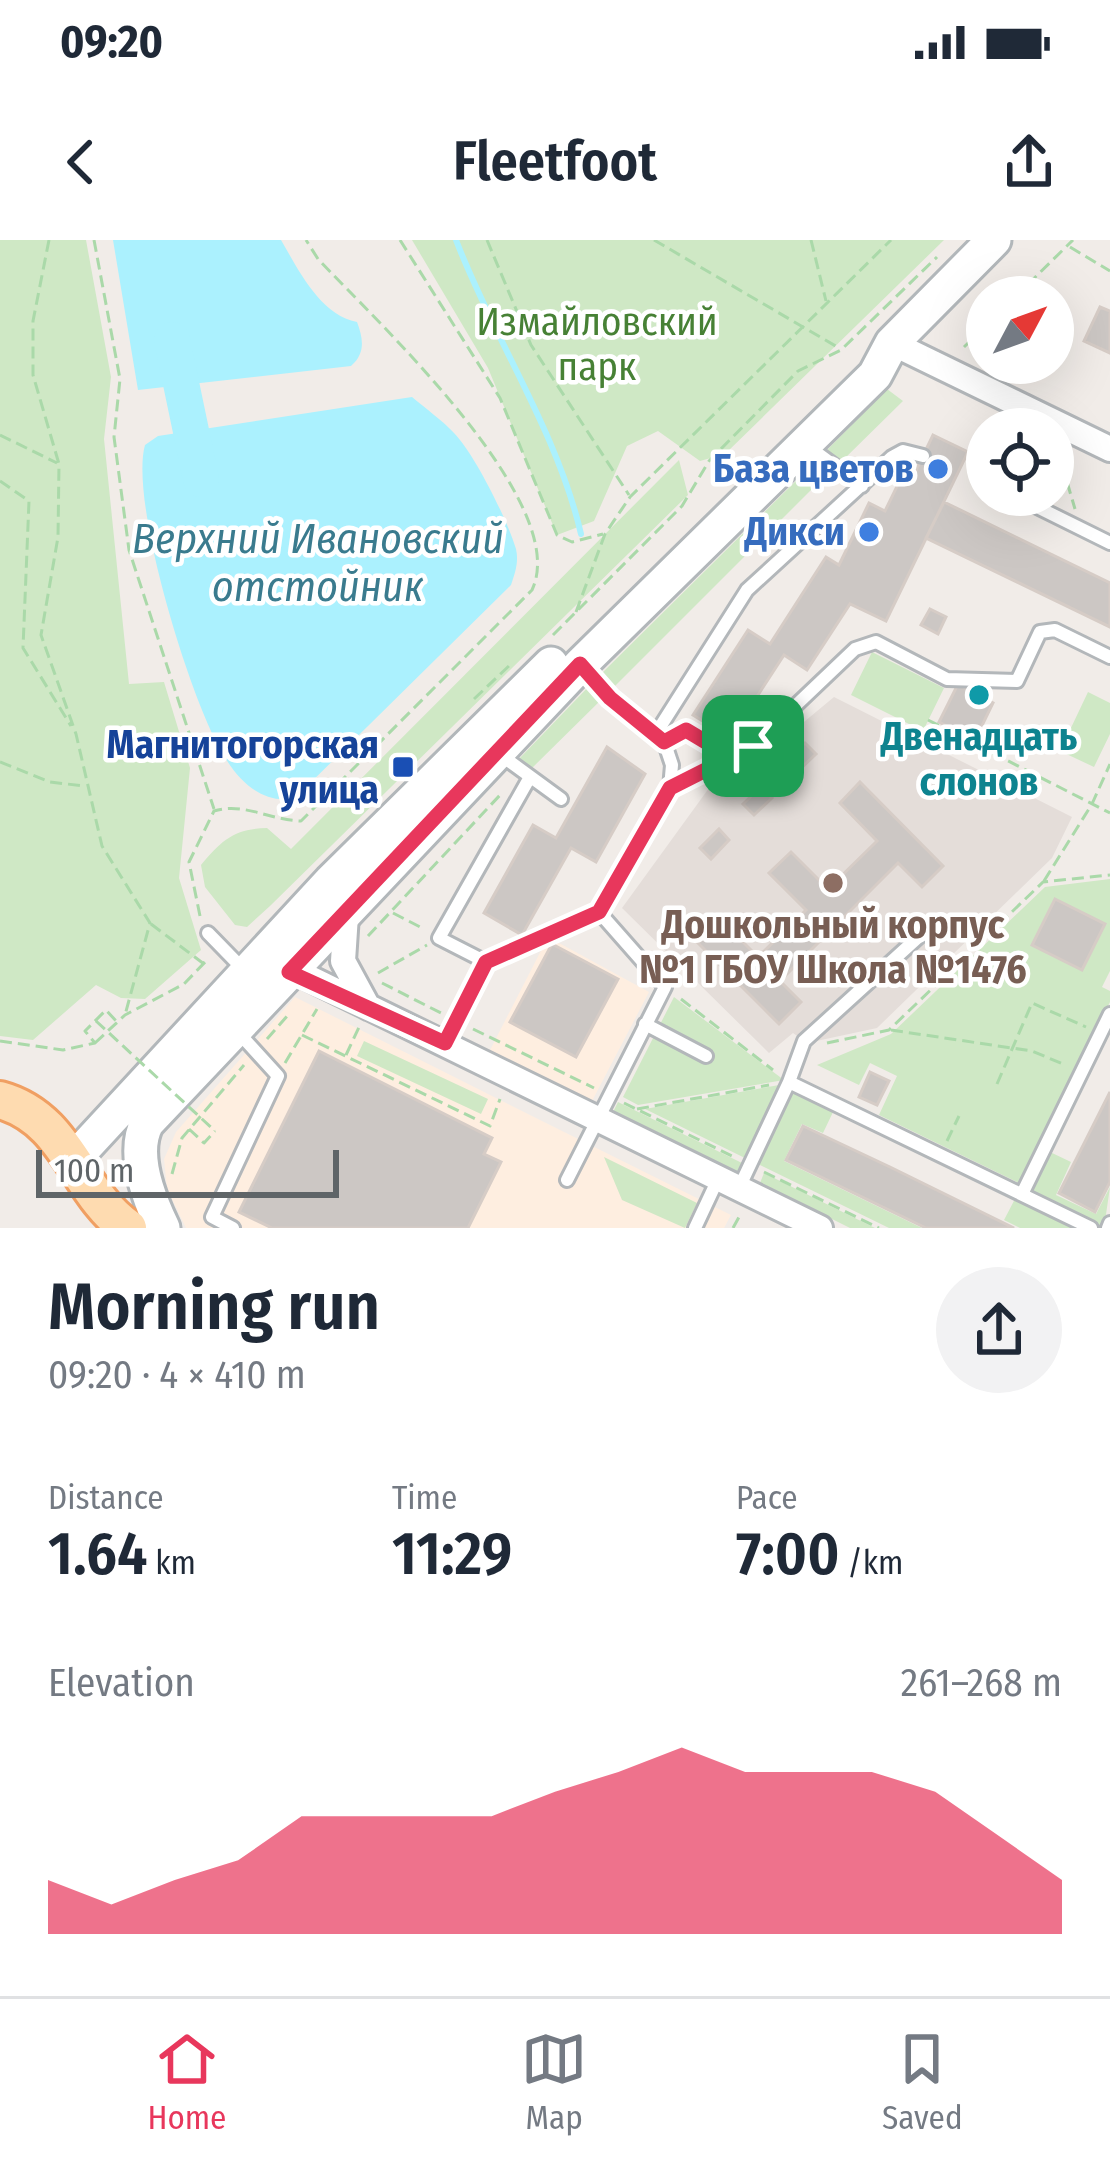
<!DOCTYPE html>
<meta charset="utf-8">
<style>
:root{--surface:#fff;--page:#f2f2f3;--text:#1f2937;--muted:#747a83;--line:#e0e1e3;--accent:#e8375c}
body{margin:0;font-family:"Fira Sans Condensed",sans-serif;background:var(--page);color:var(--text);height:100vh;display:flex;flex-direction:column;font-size:45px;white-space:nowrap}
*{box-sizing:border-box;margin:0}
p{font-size:39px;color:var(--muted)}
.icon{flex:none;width:66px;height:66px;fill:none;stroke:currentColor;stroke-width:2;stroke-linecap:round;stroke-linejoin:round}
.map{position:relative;height:988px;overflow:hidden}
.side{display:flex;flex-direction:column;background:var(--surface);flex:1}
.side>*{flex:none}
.needle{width:78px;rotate:49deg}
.controls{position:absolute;left:966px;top:36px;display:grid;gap:24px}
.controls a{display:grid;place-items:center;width:108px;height:108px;border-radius:50%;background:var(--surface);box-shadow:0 12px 48px #0002;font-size:60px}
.scale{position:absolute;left:36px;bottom:30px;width:303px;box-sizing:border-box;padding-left:12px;border:6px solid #5f6568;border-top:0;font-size:33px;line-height:42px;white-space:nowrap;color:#5f6568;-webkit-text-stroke:9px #fff;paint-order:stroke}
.pin{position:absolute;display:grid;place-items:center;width:102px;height:102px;color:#fff;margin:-51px;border-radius:24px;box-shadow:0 6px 18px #0006}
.round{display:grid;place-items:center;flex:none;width:126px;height:126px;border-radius:63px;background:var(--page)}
.headline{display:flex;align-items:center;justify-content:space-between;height:204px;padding:0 48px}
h1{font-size:66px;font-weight:600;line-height:90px}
.metrics{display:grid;grid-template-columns:repeat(3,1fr);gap:18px;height:204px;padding:12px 48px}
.metrics div{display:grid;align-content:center}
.metrics b{font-size:60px;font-weight:600}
.metrics small{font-size:33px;font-weight:400}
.metrics p{font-size:33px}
.chart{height:336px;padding:24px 48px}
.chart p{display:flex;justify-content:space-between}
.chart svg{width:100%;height:216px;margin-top:12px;fill:var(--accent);opacity:.7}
.status{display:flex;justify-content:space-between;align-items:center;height:84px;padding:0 60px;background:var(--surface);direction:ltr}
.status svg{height:33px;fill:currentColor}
header{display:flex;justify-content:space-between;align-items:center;height:156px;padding:0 48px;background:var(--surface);font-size:54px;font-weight:600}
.menu{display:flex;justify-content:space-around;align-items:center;height:168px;border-top:3px solid var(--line);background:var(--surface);font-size:33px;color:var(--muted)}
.menu a{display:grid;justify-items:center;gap:6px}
.menu .on{color:var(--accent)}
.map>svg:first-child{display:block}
</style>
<div class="status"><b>09:20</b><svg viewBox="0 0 49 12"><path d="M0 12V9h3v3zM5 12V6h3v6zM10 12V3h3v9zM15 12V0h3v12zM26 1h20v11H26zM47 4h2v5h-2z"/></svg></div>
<header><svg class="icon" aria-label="back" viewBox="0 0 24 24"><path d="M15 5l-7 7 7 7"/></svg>Fleetfoot<svg class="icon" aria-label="share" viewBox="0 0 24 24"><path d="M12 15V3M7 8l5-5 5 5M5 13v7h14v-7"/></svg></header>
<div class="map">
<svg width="1110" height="988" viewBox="0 0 1110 988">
<rect width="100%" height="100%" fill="#f1ece8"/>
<path fill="#feeee0" d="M548 697 649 752 591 863 488 814Z
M295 757 546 883 731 975 724 988H186L167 949 164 919 176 892Z"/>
<path fill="#e4ddd9" d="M834 457 1072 577 1052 618 877 788 807 803 793 793 769 813 622 668 725 526 763 516Z"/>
<path fill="#cfe8c5" d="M0 0H86L111 137 104 199 129 444 164 442 190 528 179 638 201 710 145 759 121 758 96 745 33 800 0 796Z
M412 0H944L725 214 700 221 658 191 627 206 594 281 557 295 488 128Z
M887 149 903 161 840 223 826 211Z
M819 218 832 229 610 451 600 435Z
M679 220 688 255 270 666 247 687 235 685 205 647 201 625C222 600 234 589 267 588L291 609Z
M872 412 944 448 923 491 851 455Z
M593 442 604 457 530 530 518 520Z
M1088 452 1110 463V494L1094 527 1060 511Z
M1110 639V731L1102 747 1110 751V762L1021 944 879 875 897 836 870 823 859 845 817 825 891 794 1045 647Z
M674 757 784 840 638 865 623 857Z
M364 801 488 859 481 874 357 816Z
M785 844 749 920 645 869Z
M792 851 834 870 823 893 802 884 784 921 922 988H889L756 923Z
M618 862 742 923 737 932 613 872Z
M1050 912 1071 922 1056 955 1096 974 1110 947 1104 988 1029 952Z
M604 917 697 963 685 988 622 960Z
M764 933 875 988H850L760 943Z
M1016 957 1078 988H1020L1004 980Z"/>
<path fill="#abf1fe" d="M113 0H281C298 29 320 75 357 82 363 98 366 113 351 126L138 150Z
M412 157C425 168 443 181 454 193 474 213 508 281 516 309 519 322 515 333 511 345L295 558C263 565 238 541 223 514 191 462 129 262 145 205L158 196Z"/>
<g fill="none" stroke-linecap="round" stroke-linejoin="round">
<path stroke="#abf1fe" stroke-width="6" d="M456 0C494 99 557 191 581 294"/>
<path stroke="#abf1fe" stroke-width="36" d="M172 100 201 239"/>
</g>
<path fill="#ccc7c4" stroke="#d6ccc6" stroke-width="3" d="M1100 67 1110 71V113L1084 101Z
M933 195 968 212 886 381 850 364 807 430 784 415 730 498 693 475 748 390 770 404 826 317 839 325 869 263 885 271 902 236 911 241Z
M944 262 1110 343V387L926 298Z
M930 369 946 377 938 394 921 385Z
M958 444 993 463 975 500 939 482Z
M805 503 816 514 797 532 786 521Z
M607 507 645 534 596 622 571 608 522 695 484 673 533 585 556 598Z
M860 542 943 626 922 647 898 623 780 741 801 762 779 784 698 703 721 680 758 717 806 670 769 633 791 612 828 649 877 601 840 563Z
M761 547 772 558 754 575 743 564Z
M719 589 729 600 711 619 700 608Z
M1055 659 1105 684 1082 730 1032 705Z
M552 704 618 739 576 817 510 782Z
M319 811 492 898 484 914 501 922 468 988H272L239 972Z
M870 832 889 841 877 865 859 857Z
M1110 852V942L1095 972 1059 953Z
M803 886 890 927 1014 988H926L786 920Z"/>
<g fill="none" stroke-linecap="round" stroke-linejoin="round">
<g stroke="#b3b7ba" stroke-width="18">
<path id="lane" d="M805 204 862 246
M1013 255 1110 303
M580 425 610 458 664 501 686 490 716 508 753 506 855 409 876 402 947 439 1017 441 1040 392 1055 390 1110 417
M655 495 747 350 892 217 903 211 923 216
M498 513 561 559
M208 693 245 731
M486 722 599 672
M645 784 706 816
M445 803 486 722 439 698 530 537
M789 842 804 801 925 691
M567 940 665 747 599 672 670 548 672 525 664 501
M739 948 789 842 1091 988
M1022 954 1110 774
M233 988 212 977 278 836 238 792
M695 988 718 939
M1108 988 1110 983"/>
</g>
<g stroke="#b3b7ba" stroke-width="30">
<path id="street" d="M892 103 1110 209
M346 675 343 721 368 767
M281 724 820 988"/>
</g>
<g stroke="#b2b7ba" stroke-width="39">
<path id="secondary" d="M74 919 331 641 551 424
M163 988C149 959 131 913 147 883L580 425 875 135 892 103 994 0"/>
</g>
<g stroke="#f09f62" stroke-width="42">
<path id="primary" d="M0 860C69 879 76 952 128 988"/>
</g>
<path stroke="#aad9a9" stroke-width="3" stroke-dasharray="12 6" stroke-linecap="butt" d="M49 0 33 81V135L59 224 58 297 41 395 76 494 102 606 150 683 125 775
M94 0 120 139 114 197 129 310 214 569
M400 0 500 158 557 295 572 302 603 294
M487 0 531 105 629 255
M654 0 839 108
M811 0 826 61
M1070 7 1110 31
M1015 57 1073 0
M964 107 987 85
M0 195 57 223
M1062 225 1075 269
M0 241 29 261 23 408 71 486
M576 372 605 294 630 257 891 0
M553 395 682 266 709 221 798 131 841 110 937 17
M474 459 511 424
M928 480 1110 573
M0 522 50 542 84 546
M685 541 714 526
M1044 641 1092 564 1110 524
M393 673 422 688
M200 676 189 622 214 571C244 562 269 580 301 581L532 350C573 263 375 80 318 19L306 0
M151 684 204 724
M368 696 501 554
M378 733 427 705
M382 743 443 774
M681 759 773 830
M473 789 594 848
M891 790 1032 811 1063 824
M302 795 490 886 500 859
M267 799 288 775
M0 801 63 810 95 803 85 791 106 770 117 782
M95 803 125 775 184 744 208 719
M827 803 889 790 1043 642 1110 635
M346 815 360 785
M285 823 317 769
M997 844 1032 763 1086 787
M624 863 734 917
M637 869 769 845
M189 889 204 903 215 891
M947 901 959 876
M764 932 879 988
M172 934 182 898 244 825
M733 988 739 977"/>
<use href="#lane" stroke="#fff" stroke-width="12"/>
<use href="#street" stroke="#fff" stroke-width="24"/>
<use href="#secondary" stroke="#fff" stroke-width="33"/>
<use href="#primary" stroke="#fedbb0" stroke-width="36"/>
<path stroke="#aad9a9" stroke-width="3" stroke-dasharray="12 6" stroke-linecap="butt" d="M96 781 215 891"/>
</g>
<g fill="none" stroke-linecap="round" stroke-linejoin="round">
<g stroke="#fff" stroke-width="24">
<path id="route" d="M580 424 610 458 664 502 686 490 716 508 753 506 670 548 599 672 486 722 445 803 289 732Z"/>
</g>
<use href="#route" stroke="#e8375c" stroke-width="15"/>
</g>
<g fill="#3f7fe0" stroke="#fff" stroke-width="4.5">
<circle cx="938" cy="229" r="12"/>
<circle cx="869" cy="292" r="12"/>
</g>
<circle fill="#0f9aa8" stroke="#fff" stroke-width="4.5" cx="979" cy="455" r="12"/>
<rect fill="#1a4fb4" stroke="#fff" stroke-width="4.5" x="391" y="515" width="24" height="24" rx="6"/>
<circle fill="#8d6e63" stroke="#fff" stroke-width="4.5" cx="833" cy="643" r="12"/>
<g text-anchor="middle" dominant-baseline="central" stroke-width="9" stroke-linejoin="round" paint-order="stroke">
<g font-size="39" fill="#478135" stroke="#fff">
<text x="597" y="82">Измайловский<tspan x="597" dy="45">парк</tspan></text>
</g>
<g font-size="39" font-weight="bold" fill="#366cbe" stroke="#fff" text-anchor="end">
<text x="914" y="229">База цветов</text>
<text x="845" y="292">Дикси</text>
</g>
<g font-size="39" font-weight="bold" fill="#0d838f" stroke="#fff">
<text x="979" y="497">Двенадцать<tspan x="979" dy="45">слонов</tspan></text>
</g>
<g font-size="39" font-weight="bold" fill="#164399" stroke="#fff" text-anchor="end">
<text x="379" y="505">Магнитогорская<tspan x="379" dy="45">улица</tspan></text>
</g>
<g font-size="39" font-weight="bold" fill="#785e54" stroke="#fff">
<text x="833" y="685">Дошкольный корпус<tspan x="833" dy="45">№1 ГБОУ Школа №1476</tspan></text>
</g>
<g font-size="42" font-style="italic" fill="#3a7b8e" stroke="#fff">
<text x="318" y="299">Верхний Ивановский<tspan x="318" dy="48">отстойник</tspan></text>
</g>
</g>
</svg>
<div class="controls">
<a><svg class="needle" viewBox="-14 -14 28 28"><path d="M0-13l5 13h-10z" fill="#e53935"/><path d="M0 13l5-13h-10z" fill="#747a83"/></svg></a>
<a><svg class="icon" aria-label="locate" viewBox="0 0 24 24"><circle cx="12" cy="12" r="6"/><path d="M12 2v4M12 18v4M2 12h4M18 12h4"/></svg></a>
</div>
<div class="scale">100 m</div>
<div class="pin" style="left:753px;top:506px;background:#1e9e55"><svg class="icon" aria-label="arrive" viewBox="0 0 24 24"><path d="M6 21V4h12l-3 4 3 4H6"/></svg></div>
</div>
<section class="side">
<div class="headline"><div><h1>Morning run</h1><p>09:20 · 4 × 410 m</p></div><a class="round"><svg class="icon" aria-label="share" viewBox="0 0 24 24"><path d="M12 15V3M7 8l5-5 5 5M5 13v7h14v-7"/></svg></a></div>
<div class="metrics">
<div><p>Distance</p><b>1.64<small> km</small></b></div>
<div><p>Time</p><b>11:29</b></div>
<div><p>Pace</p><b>7:00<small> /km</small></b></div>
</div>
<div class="chart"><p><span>Elevation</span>261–268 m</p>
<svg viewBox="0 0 160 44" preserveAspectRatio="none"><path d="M0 44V33L10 38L20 33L30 29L40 20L50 20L60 20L70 20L80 15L90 11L100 6L110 11L120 11L130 11L140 15L150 24L160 33V44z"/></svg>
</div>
</section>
<nav class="menu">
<a class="on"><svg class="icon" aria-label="home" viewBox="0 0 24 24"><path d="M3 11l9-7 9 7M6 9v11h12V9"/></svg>Home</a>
<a><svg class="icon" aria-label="map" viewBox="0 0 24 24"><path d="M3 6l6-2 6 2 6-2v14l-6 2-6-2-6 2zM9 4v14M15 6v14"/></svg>Map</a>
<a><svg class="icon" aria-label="saved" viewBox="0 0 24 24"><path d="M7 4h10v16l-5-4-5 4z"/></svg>Saved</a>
</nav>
